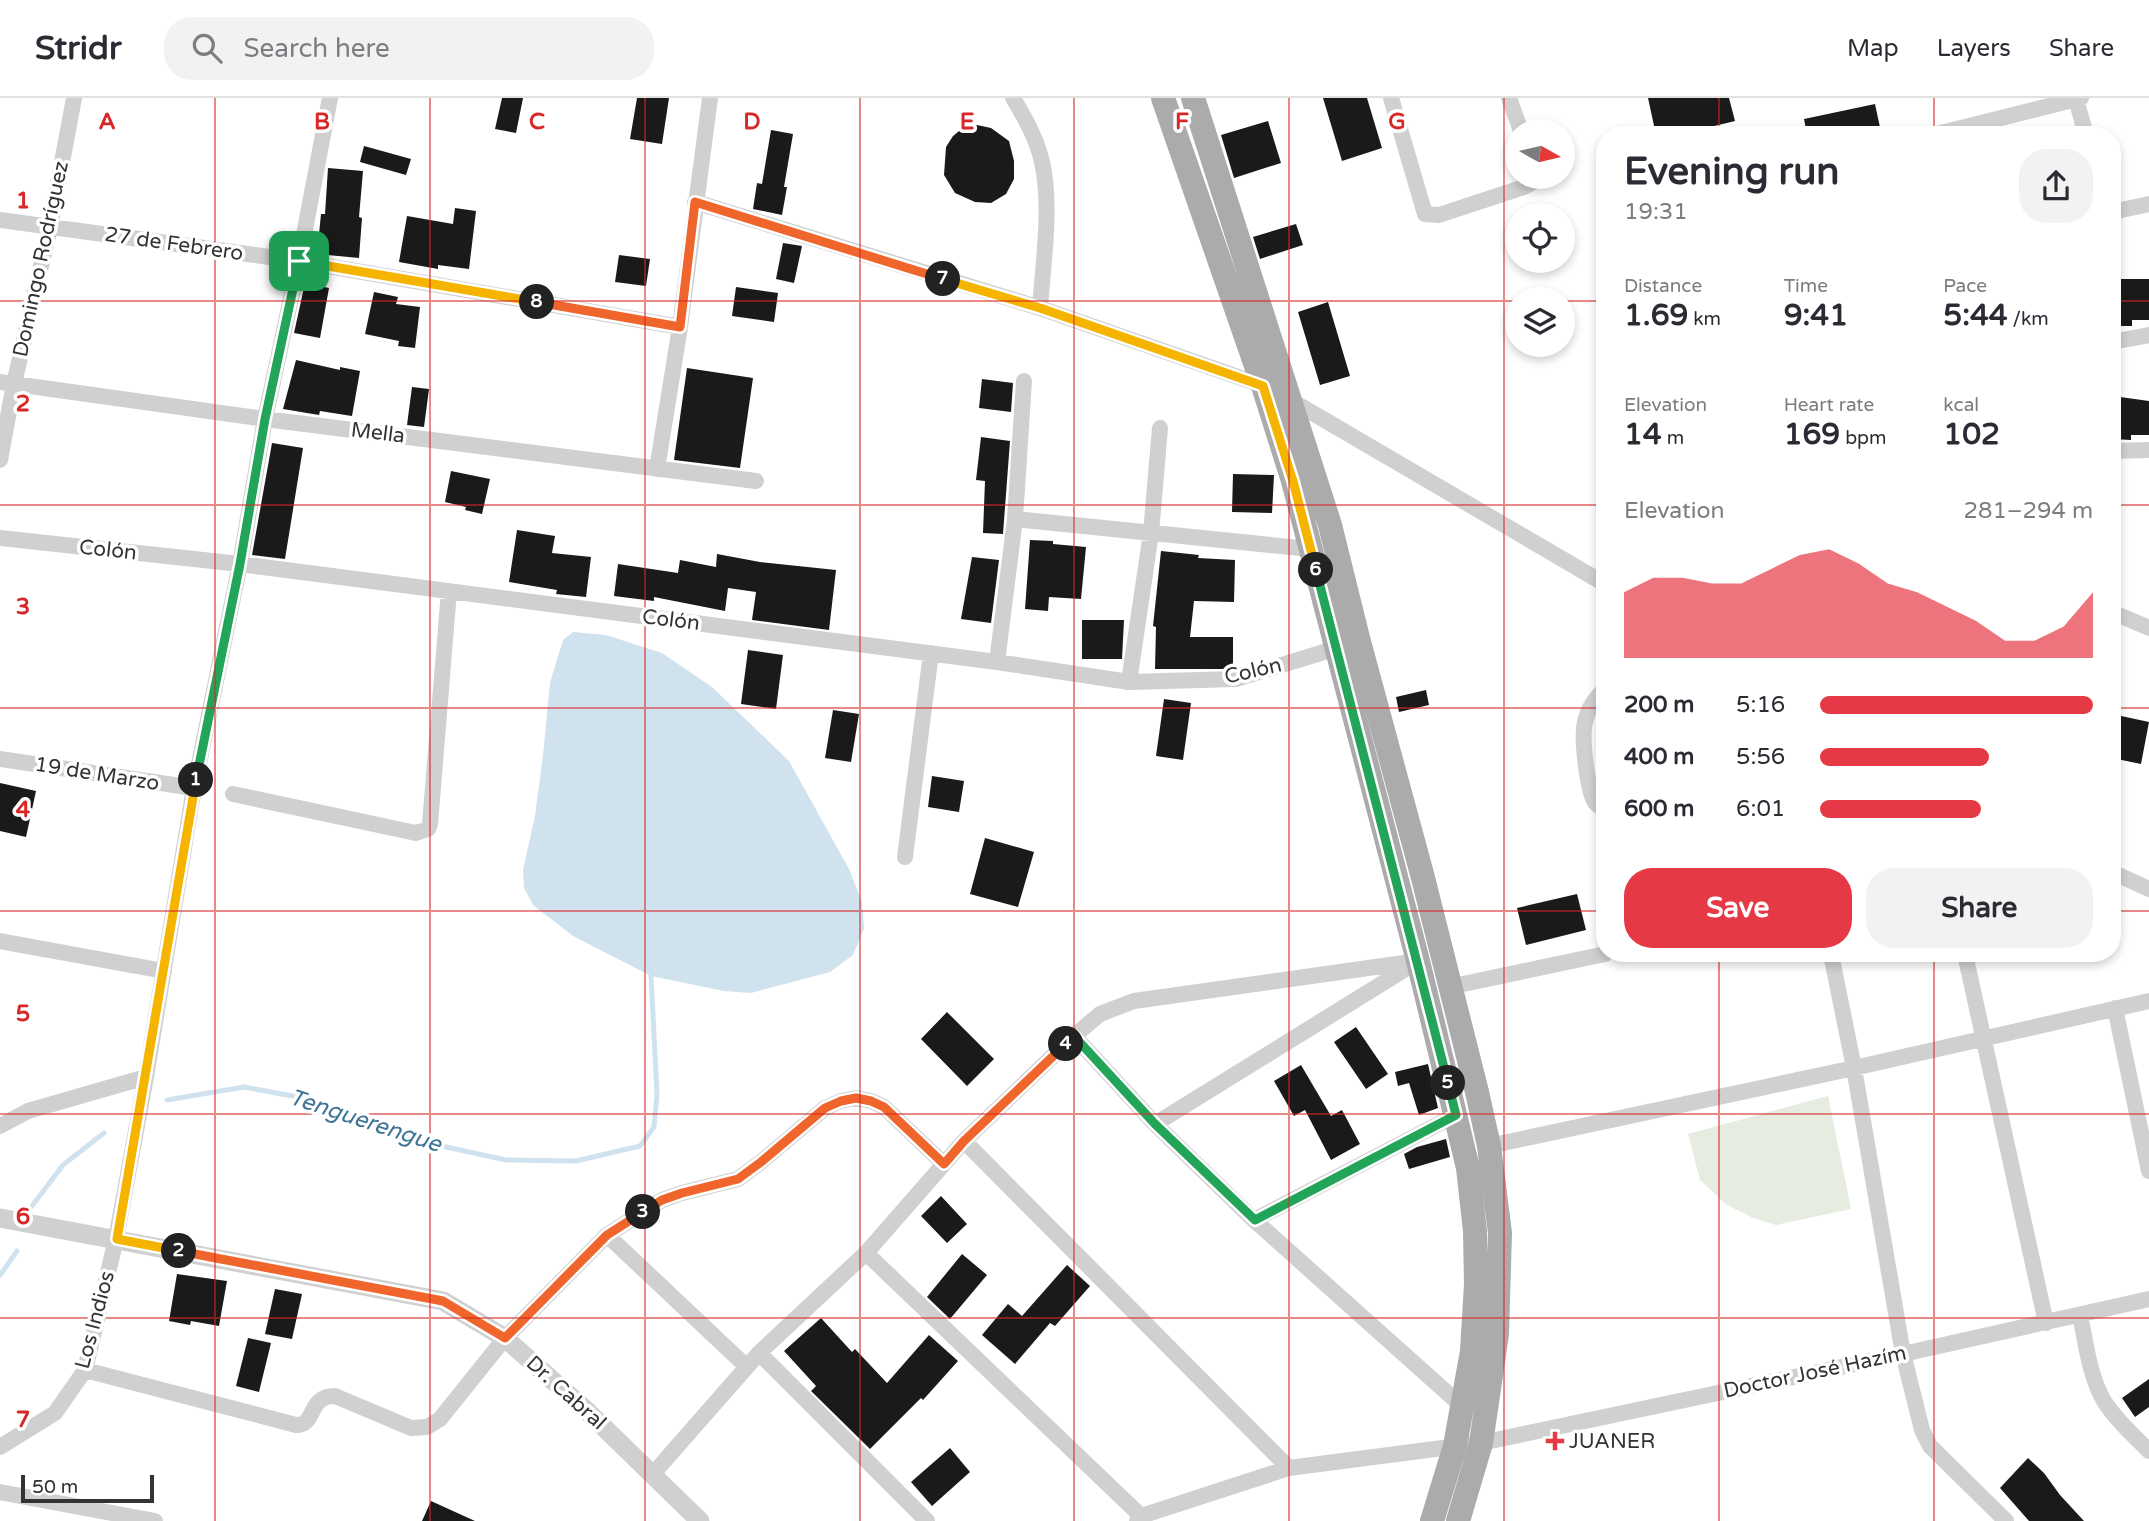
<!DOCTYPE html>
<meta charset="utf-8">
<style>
:root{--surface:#fff;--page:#f2f2f3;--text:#2b2b33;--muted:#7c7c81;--line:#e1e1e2;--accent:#e63946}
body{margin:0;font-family:"Varela Round",sans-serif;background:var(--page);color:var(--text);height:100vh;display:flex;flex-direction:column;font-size:26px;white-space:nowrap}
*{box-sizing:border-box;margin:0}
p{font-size:23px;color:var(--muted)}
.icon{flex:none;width:38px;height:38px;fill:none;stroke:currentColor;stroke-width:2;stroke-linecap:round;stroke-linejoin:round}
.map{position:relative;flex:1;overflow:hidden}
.sheet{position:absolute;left:1596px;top:28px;width:525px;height:836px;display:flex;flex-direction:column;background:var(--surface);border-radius:28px;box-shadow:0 4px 10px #0003}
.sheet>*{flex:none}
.needle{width:46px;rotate:98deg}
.controls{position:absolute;left:1505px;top:21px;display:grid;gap:14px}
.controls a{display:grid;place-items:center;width:70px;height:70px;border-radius:50%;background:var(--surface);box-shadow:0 4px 10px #0003;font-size:35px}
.scale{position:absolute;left:21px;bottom:18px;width:133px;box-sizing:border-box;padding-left:7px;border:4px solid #333;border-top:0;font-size:19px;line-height:24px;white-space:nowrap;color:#333;-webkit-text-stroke:5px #fff;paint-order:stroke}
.pin{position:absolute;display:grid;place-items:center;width:60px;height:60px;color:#fff;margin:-30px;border-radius:14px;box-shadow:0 4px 10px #0006}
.km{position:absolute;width:35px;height:35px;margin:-18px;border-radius:50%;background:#222;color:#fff;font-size:19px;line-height:35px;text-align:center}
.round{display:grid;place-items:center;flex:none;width:74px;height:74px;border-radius:28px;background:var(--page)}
.summary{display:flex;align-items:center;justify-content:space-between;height:119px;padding:0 28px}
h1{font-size:38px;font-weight:700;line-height:52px}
.figures{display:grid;grid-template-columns:repeat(3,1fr);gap:10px;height:119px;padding:7px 28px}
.figures div{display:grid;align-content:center}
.figures b{font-size:30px;font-weight:700}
.figures small{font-size:19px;font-weight:400}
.figures p{font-size:19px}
.chart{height:196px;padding:14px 28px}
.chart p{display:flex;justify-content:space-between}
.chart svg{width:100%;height:126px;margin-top:7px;fill:var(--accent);opacity:.7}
.primary-button{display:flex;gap:14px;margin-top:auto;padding:14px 28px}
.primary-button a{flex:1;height:80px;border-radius:28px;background:var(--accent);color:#fff;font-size:28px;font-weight:700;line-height:80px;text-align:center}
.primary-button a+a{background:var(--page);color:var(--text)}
ul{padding:0 28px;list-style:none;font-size:23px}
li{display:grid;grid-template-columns:112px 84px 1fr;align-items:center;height:52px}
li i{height:18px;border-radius:9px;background:var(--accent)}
header{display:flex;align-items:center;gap:42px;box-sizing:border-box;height:98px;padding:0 35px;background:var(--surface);border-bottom:2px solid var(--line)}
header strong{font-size:33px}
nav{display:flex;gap:38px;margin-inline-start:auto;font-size:24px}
.search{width:490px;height:63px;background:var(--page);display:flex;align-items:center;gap:18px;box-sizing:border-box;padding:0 24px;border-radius:28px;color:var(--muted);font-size:26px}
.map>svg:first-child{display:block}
</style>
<header>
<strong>Stridr</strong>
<div class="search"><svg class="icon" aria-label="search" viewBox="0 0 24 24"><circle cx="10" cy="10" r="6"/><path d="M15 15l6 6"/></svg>Search here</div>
<nav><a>Map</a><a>Layers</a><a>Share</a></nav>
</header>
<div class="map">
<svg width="2149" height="1423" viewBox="0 0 2149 1423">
<rect width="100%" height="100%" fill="#fff"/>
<path fill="#e6ecdf" d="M1828 998 1851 1111 1776 1127 1753 1120 1727 1107 1700 1082 1688 1036Z"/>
<path fill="#cfe2ee" d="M573 534 606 537 662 555 712 589 789 663 849 771 862 804 864 831 853 857 830 874 751 895 724 893 651 878 573 838 533 807 524 790 523 772 535 718 543 657 550 585 563 542Z"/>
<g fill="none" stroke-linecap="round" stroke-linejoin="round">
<path stroke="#cfe2ee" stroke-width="5" d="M167 1002 244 989 309 1001 400 1039 506 1062 576 1063 640 1048 654 1029 657 996 651 878
M32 1108 63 1067 104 1035
M0 1177 17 1153"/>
</g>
<path fill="#1a1a1a" d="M502 0H523L516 35 495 31Z
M637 0H669L662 46 630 41Z
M1323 0H1367L1382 50 1342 63Z
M1648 0H1729L1735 23 1677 37H1656Z
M1875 6 1881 34 1868 37H1807L1804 21Z
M1268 23 1281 65 1234 80 1221 37Z
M977 27 991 30 1009 43 1014 63V81L1006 96 991 105 975 104 955 95 944 77 946 49 953 38 964 29Z
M771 32 793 36 784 89H787L782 117 753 111 757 85 762 86Z
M364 48 411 61 406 77 360 64Z
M328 70 363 73 359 119 362 120 359 160 317 156 321 116H325Z
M455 110 476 113 469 171 438 167V171L399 164 407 118 453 126Z
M1296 126 1303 147 1260 161 1253 139Z
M783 145 802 148 794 185 776 181Z
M619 157 650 161 646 188 615 184Z
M2113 181H2149V222H2132V228H2113Z
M305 185 329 190 320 240 294 235Z
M736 189 778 195 774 224 732 218Z
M374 194 398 199 396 206 420 209 415 250 398 248 399 243 365 236Z
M1328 204 1350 278 1320 287 1298 214Z
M296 262 340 272V269L360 273 352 318 320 313 319 317 283 311Z
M687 270 753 280 740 370 674 362Z
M982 281 1013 285 1011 314 979 310Z
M412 289 429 291 424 329 407 327Z
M2113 298 2149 303V337H2131V342L2112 341Z
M981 339 1010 343 1003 436 983 435 985 383 976 382Z
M272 345 303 350 285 461 252 457Z
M451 373 490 381 482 416 465 412 466 409 445 404Z
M1233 376 1274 377 1272 415 1232 414Z
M517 432 555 438 552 455 591 459 586 499 556 496 557 492 509 484Z
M1030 442 1053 443V446L1086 449 1081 501 1049 499 1048 513 1025 511Z
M1161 453 1199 457 1198 460 1235 462 1234 504 1194 503 1190 539H1233V571H1155L1156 529 1153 528Z
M717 456 760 464 836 472 829 532 752 522 756 494 728 490 725 513 654 499V503L614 498 618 466 678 475 680 462 716 469Z
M972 459 999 462 991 525 961 521Z
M1082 522H1124L1122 561H1082Z
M748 552 783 557 776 611 741 606Z
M1426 592 1429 607 1399 614 1396 599Z
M1164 601 1191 605 1183 662 1156 658Z
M833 612 859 616 851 664 825 660Z
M2112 616 2149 624 2141 666 2112 660Z
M932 678 964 683 959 714 928 709Z
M0 685 36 693 26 739 0 733Z
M985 740 1034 754 1018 809 970 796Z
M1577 796 1586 832 1526 847 1517 810Z
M947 914 994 961 967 988 921 941Z
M1356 929 1388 976 1366 991 1334 944Z
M1428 966 1438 1010 1419 1017 1409 985 1398 988 1395 974Z
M1301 967 1331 1018 1342 1012 1360 1046 1331 1062 1305 1012 1294 1018 1274 983Z
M1446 1041 1450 1059 1409 1071 1404 1056 1417 1049Z
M941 1098 967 1126 947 1145 921 1118Z
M962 1156 987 1177 950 1221 927 1199Z
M1067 1167 1090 1188 1055 1228 1050 1225 1015 1266 982 1237 1008 1206 1022 1218Z
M177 1176 227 1183 219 1228 191 1223 190 1227 169 1223Z
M275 1191 302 1196 292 1241 265 1236Z
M821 1220 852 1254 855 1251 887 1285 929 1237 958 1263 923 1302 921 1300 870 1351 811 1293 816 1288 784 1253Z
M248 1240 271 1245 259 1294 236 1288Z
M2149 1281V1309L2135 1319 2122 1300Z
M950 1350 970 1374 932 1408 911 1384Z
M2028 1360 2044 1375 2060 1397 2084 1423H2029L2000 1390Z
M431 1403 475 1423H422Z"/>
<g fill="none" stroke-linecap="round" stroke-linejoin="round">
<path stroke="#d0d0d0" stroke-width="16" d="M1013 0C1025 20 1037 41 1042 64 1052 107 1043 166 1040 210
M1391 0 1425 116 1439 117 1524 89 1535 83 1534 79
M1509 0 1521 33
M2076 1 2086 37
M1933 37 2081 0
M695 104 1040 210 1267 289
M2112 114 2149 106
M0 122 299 163 680 229
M2112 244 2149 237
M0 284 265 321 756 383
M1287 300 1605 486
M2112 353 2149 352
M0 362 14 286 50 129 74 0
M657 371 680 229 710 0
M1015 421 1310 451
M0 440 240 466 997 564 1129 584 1236 581 1337 550
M2112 514 2149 530
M997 564 1015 421 1024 283
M1129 584 1151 435 1160 330
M1605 591C1595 600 1588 610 1585 624 1581 640 1587 685 1593 701 1595 706 1599 709 1605 711
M0 661 194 690
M233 696 416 735 428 731 430 726 449 493
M905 759 931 555
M2112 774 2149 791
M0 843 164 873
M1831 856 1854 970 1903 1256 1922 1332 1930 1348 2006 1423
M1965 856 2046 1225
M1449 889 1605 856
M2115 910 2149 1073
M1074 938 1155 1026 1254 1122 1463 1309
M1155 1026 1412 867
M0 1028 28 1013 146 979
M964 1043 1289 1370
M1489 1048 1854 970 2149 903
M1254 1122 1456 1017
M607 1137 747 1269
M866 1155 1141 1418
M2080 1217C2086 1245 2089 1277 2104 1303 2116 1322 2133 1337 2149 1353
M759 1255 927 1423
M85 1272 296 1327C317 1327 307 1298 335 1298L411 1330 427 1329 440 1321 505 1240 607 1137 662 1102 682 1095 738 1081 761 1064 825 1010 841 1003 856 1000 871 1003 884 1009 944 1066
M0 1349 55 1315 85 1272 116 1141 146 979 194 690 240 466 265 321 299 163 330 0
M652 1377 759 1255 866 1155 964 1043 1074 938 1100 916 1134 903 1418 863
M0 1394 155 1423
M1137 1423 1141 1418 1289 1370 1481 1345 1903 1256 2149 1201"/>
<path stroke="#d0d0d0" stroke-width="19" d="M0 1120 443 1203 505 1240 586 1312 700 1423"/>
<path stroke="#ababab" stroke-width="24" d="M1163 0 1263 288 1293 383 1418 863 1468 1070 1475 1133 1476 1186 1472 1253 1455 1348 1432 1423
M1193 0 1330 427 1358 540 1422 776 1477 994 1489 1048 1500 1135 1497 1236 1481 1345 1458 1423"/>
</g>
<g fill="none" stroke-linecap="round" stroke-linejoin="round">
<g stroke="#fff" stroke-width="14">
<path id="split-1" d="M196 682 240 466 265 321 299 163"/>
</g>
<g stroke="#fff" stroke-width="14">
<path id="split-2" d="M179 1153 117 1141 196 682"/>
</g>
<g stroke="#fff" stroke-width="14">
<path id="split-3" d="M179 1153 443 1203 505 1240 607 1137 643 1114"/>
</g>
<g stroke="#fff" stroke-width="14">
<path id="split-4" d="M643 1114 662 1102 682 1095 738 1081 761 1064 825 1010 841 1003 856 1000 871 1003 884 1009 944 1066 964 1043 1066 946"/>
</g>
<g stroke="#fff" stroke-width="14">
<path id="split-5" d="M1066 946 1074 938 1155 1026 1255 1122 1456 1017 1448 985"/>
</g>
<g stroke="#fff" stroke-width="14">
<path id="split-6" d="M1316 472 1448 985"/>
</g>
<g stroke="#fff" stroke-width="14">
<path id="split-7" d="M943 181 1040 210 1263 288 1293 383 1316 472"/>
</g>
<g stroke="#fff" stroke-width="14">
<path id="split-8" d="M537 204 680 229 695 104 943 181"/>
</g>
<g stroke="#fff" stroke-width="14">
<path id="split-9" d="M299 163 537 204"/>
</g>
<use href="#split-1" stroke="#22a559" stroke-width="9"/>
<use href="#split-2" stroke="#f5b400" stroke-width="9"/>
<use href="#split-3" stroke="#f0652b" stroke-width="9"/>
<use href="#split-4" stroke="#f0652b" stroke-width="9"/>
<use href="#split-5" stroke="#22a559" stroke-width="9"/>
<use href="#split-6" stroke="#22a559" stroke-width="9"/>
<use href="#split-7" stroke="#f5b400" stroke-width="9"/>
<use href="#split-8" stroke="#f0652b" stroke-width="9"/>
<use href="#split-9" stroke="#f5b400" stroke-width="9"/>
</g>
<path fill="none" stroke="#d62828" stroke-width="2" stroke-opacity="0.55" d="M215 0V1423M430 0V1423M645 0V1423M860 0V1423M1074 0V1423M1289 0V1423M1504 0V1423M1719 0V37M1934 0V37M0 203H1517M1563 203H1605M2112 203H2149M0 407H1605M2112 407H2149M0 610H1605M2112 610H2149M0 813H1605M2112 813H2149M1719 856V1423M1934 856V1423M0 1016H2149M0 1220H2149"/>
<path fill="#e63946" stroke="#fff" stroke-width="2.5" d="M1551.5 1332.5h7v7h7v7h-7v7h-7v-7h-7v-7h7z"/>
<g text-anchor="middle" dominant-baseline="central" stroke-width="7" stroke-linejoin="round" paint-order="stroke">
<g font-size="21" fill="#333" stroke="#fff">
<text transform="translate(174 146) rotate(8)">27 de Febrero</text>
<text transform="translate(41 161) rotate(-78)">Domingo Rodríguez</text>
<text transform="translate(378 335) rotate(7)">Mella</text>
<text transform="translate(108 452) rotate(6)">Colón</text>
<text transform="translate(671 522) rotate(7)">Colón</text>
<text transform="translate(1253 573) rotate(-13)">Colón</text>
<text transform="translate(97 676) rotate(9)">19 de Marzo</text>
<text transform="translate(95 1222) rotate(-75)">Los Indios</text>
<text transform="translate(1815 1274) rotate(-12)">Doctor José Hazím</text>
<text transform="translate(566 1295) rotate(42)">Dr. Cabral</text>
</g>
<g font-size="21" fill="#333" stroke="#fff" text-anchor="start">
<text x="1569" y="1343">JUANER</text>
</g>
<g font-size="23" font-style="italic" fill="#3f7597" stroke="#fff">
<text transform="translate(365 1023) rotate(18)">Tenguerengue</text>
</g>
</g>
<g font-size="23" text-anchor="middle" font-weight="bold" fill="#d62828" stroke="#fff" stroke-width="7" stroke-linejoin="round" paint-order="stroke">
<text x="107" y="31">A</text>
<text x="322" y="31">B</text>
<text x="537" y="31">C</text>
<text x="752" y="31">D</text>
<text x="967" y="31">E</text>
<text x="1182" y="31">F</text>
<text x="1397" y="31">G</text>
<text x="23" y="110">1</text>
<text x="23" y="313">2</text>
<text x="23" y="516">3</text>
<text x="23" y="719">4</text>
<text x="23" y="923">5</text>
<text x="23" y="1126">6</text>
<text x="23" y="1329">7</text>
</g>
</svg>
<div class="controls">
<a><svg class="needle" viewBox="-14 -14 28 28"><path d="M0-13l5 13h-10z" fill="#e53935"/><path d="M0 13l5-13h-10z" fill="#7c7c81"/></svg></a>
<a><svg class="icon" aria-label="locate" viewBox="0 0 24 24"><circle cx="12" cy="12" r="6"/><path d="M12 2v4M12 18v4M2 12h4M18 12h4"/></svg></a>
<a><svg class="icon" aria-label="layers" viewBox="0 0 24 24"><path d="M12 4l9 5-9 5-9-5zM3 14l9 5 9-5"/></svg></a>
</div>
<div class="scale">50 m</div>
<div class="pin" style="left:299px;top:163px;background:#1e9e55"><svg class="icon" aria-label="arrive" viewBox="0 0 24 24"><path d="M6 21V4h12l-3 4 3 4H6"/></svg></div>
<b class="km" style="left:196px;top:682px">1</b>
<b class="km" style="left:179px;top:1153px">2</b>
<b class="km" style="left:643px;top:1114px">3</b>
<b class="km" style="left:1066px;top:946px">4</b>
<b class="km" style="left:1448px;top:985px">5</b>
<b class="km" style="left:1316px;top:472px">6</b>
<b class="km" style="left:943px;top:181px">7</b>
<b class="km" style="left:537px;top:204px">8</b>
<section class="sheet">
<div class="summary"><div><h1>Evening run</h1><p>19:31</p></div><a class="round"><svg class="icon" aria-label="share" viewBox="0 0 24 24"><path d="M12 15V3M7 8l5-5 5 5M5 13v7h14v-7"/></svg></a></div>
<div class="figures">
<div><p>Distance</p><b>1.69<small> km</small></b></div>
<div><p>Time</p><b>9:41</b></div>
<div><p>Pace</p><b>5:44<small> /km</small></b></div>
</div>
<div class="figures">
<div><p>Elevation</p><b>14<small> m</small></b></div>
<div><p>Heart rate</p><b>169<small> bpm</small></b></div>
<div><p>kcal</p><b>102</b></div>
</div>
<div class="chart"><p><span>Elevation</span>281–294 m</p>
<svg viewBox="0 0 160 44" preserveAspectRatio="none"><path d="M0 44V21L10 16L20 16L30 18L40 18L50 13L60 8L70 6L80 11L90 18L100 21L110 26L120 31L130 38L140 38L150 33L160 21V44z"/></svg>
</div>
<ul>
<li><b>200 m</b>5:16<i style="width:100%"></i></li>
<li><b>400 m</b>5:56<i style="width:62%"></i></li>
<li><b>600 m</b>6:01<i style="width:59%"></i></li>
</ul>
<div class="primary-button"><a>Save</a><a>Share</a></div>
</section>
</div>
